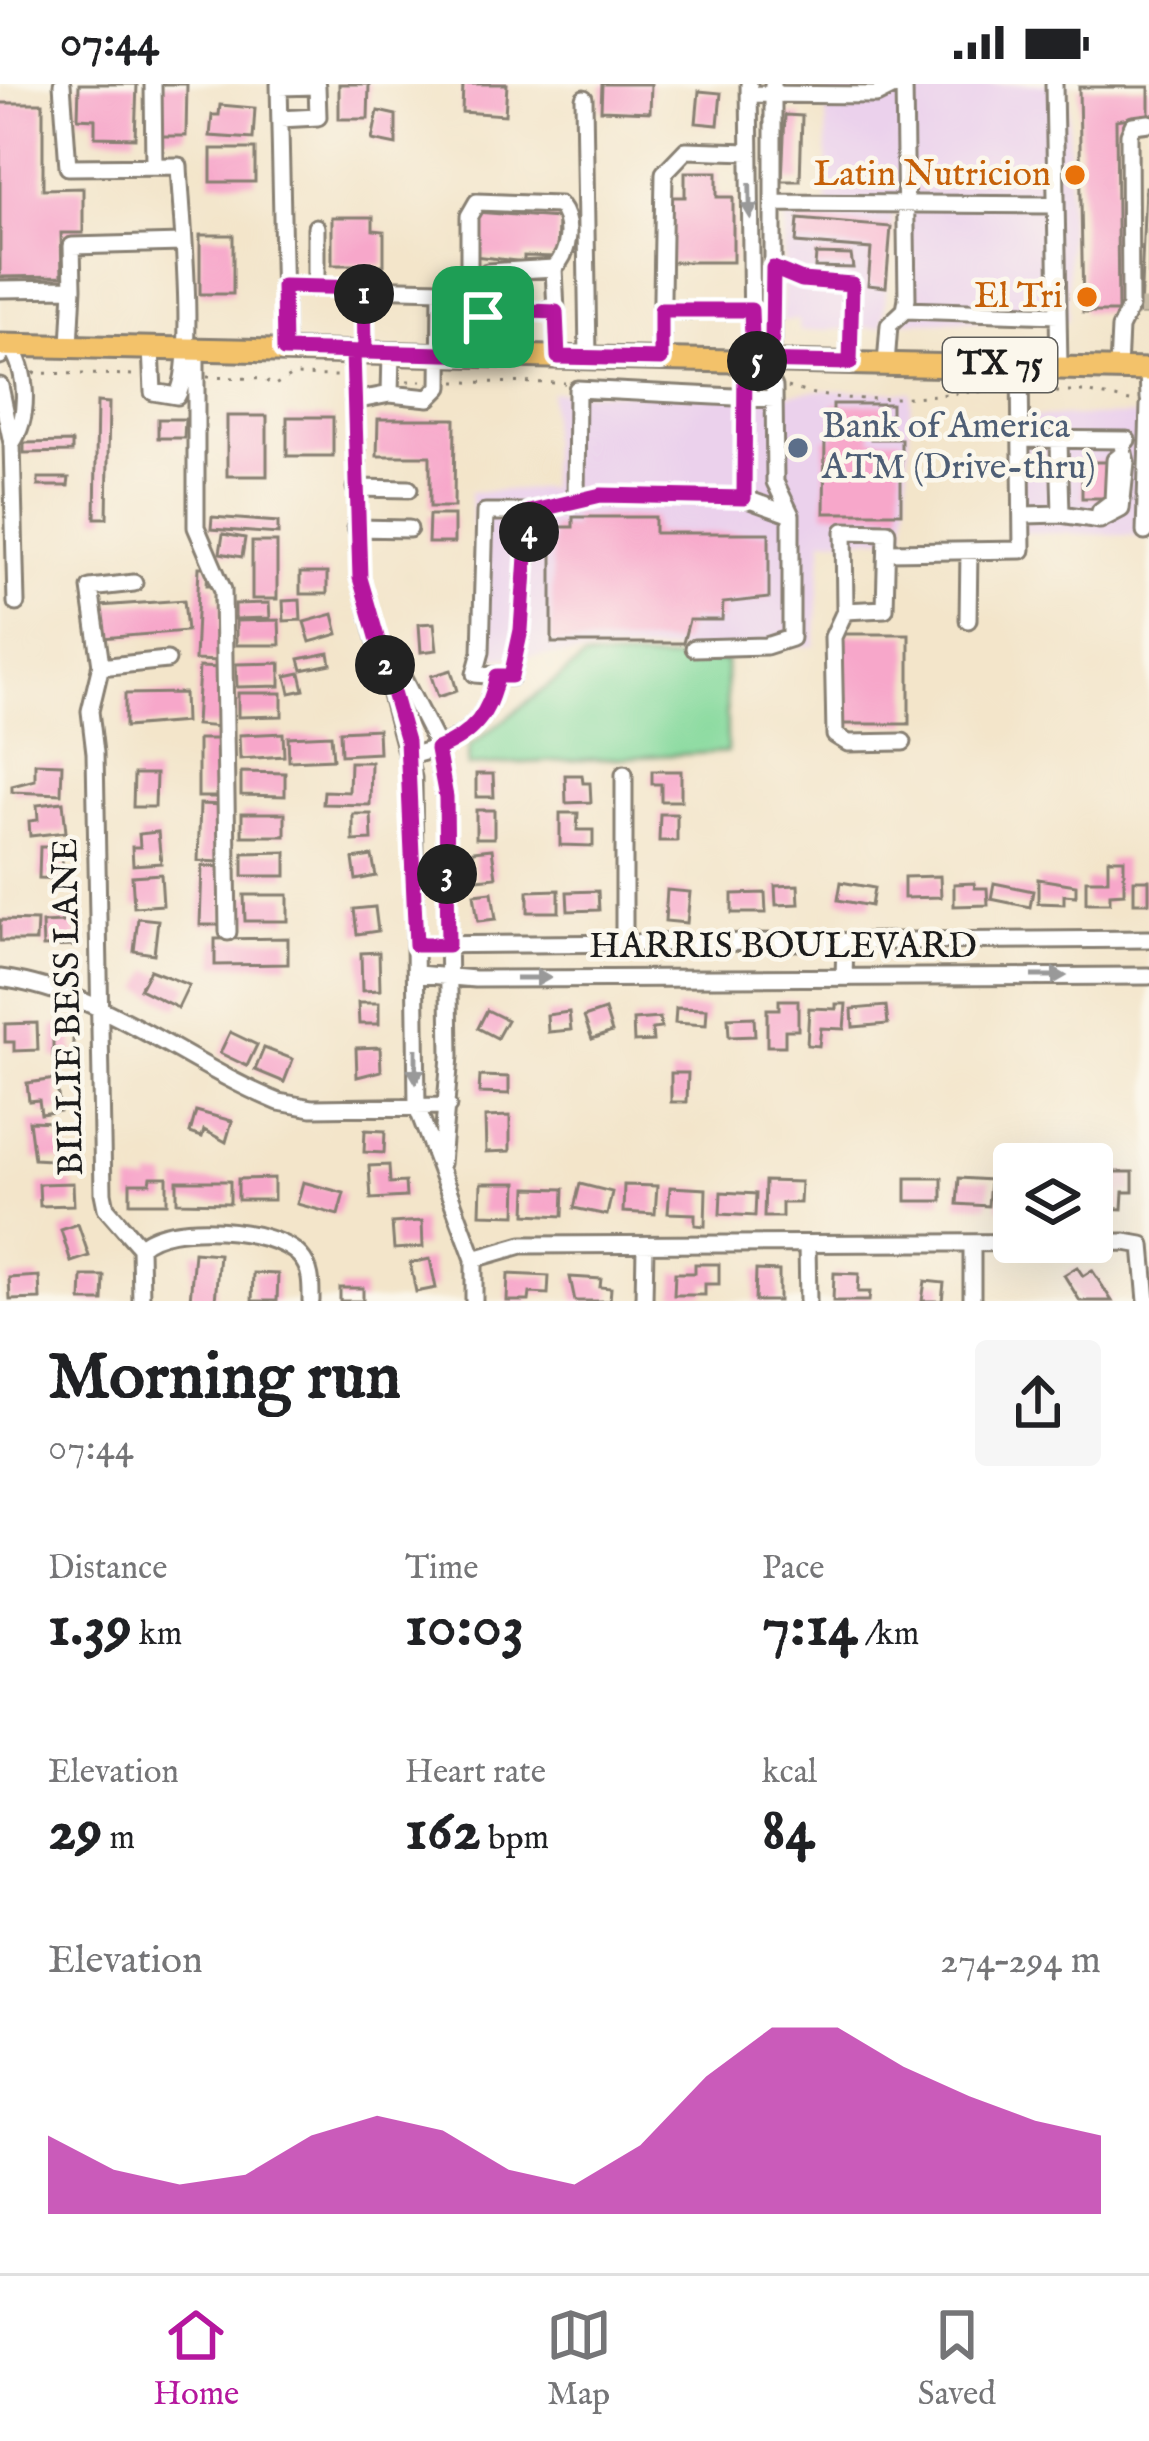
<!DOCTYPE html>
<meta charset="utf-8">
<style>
:root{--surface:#fff;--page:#f6f6f6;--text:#202124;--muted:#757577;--line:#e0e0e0;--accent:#b5179e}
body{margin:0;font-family:"IM FELL English",serif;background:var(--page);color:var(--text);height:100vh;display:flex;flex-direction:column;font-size:45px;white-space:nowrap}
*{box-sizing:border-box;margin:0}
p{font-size:39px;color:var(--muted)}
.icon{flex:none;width:66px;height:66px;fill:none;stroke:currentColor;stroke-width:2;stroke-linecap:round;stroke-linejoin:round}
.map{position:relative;height:1217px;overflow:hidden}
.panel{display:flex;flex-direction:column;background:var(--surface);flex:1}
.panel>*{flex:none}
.fabs{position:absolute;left:993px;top:1059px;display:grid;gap:24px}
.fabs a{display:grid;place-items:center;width:120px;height:120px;border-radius:12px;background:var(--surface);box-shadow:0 12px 48px #0002;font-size:60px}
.pin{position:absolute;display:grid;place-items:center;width:102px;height:102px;color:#fff;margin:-51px;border-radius:24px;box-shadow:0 6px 18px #0006}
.km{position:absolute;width:60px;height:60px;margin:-30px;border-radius:50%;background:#222;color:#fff;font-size:33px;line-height:60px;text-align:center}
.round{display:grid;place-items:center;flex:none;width:126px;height:126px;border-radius:12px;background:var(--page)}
.summary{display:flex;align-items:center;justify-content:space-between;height:204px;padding:0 48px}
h1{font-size:66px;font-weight:800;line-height:90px}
.metrics{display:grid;grid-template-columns:repeat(3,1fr);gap:18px;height:204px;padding:12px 48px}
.metrics div{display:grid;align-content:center}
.metrics b{font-size:60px;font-weight:800}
.metrics small{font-size:33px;font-weight:400}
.metrics p{font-size:33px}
.chart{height:336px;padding:24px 48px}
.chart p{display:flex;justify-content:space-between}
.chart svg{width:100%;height:216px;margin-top:12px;fill:var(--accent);opacity:.7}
.status{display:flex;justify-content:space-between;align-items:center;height:84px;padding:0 60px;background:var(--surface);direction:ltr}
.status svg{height:33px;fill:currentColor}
.dock{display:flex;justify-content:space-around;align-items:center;height:168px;border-top:3px solid var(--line);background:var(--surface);font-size:33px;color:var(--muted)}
.dock a{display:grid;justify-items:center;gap:6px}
.dock .selected{color:var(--accent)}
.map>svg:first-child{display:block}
</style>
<div class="status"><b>07:44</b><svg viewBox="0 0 49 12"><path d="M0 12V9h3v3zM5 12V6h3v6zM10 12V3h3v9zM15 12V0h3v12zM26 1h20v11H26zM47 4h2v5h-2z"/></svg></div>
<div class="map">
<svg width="1149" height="1217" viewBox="0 0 1149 1217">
<rect width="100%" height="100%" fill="#fbf7ec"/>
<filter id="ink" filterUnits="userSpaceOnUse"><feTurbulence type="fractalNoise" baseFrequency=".00833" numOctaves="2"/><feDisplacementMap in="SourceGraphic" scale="24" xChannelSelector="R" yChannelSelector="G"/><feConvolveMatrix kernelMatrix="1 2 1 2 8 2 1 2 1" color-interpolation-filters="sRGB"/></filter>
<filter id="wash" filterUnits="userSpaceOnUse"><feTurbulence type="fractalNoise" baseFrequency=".004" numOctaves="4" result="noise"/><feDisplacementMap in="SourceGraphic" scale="48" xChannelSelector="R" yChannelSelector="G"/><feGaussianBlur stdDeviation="2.7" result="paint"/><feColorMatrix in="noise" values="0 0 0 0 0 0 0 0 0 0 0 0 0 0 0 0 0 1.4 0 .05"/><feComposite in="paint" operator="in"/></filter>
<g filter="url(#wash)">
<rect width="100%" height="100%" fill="#f3e5ca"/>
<path fill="#ebd1ec" d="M786 0H1078L1069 1 1068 237 900 238 898 127 827 125 826 3Z
M785 129 893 130 883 243 800 247 798 236 782 237Z
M820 306 911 308 905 453 823 455 815 562 481 574 470 408 549 404 551 308 791 310Z
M1149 331V452L1013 448 1009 333Z"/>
<path fill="#85d99c" stroke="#507a5c" stroke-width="3" d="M585 574 726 577 727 668 468 682 469 663Z"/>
<g id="blocks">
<path fill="#f7a7ca" d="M79 0H137L135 54 95 53V35L78 34Z
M157 0H187L186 52H157Z
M339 0H369L368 35H339Z
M463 0H507L505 31 462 28Z
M602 0H651L650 28 601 26Z
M1079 3H1149V31L1116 36 1118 228H1083Z
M699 7 721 9 718 41 696 39Z
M0 19H43V105L83 104V149H61L62 192 0 193Z
M220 21 255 24 253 55 210 52 212 31H219Z
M378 27 396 31V61L372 56Z
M785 31 802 32 800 97H782Z
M211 65H255V98H211Z
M685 88H717V113H733V178H670V113H685Z
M1145 103H1149V230H1140Z
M475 128 558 134 557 173 524 172V178L474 172Z
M332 133H373V146L384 147V181H332Z
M798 135 891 143 886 203 868 201 871 165 796 159Z
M200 151H233V210H200Z
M816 170 851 171 853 184 815 183Z
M97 318 109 319 107 434H95Z
M833 320H891V345H871V355H901V429H824L825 355H833Z
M227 332H267V392H227Z
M287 333H333V372H287Z
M158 335H185L184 354H158Z
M378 335H455L454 423H430V372H377Z
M72 358V368L24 369V359Z
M1082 378H1110L1106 414H1082Z
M38 394H69L68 402H38Z
M429 431H454V459H428Z
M212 433 278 438V450L211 445Z
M573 433H655V449H769V514L723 519 722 536H689L683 559H552V443H573Z
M223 450 245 454 242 473 220 469Z
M252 458H277V515H252Z
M199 483H208L207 501H215L214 517 222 518 220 577 195 576Z
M300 489H327V510H300Z
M184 516 187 547 102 554 100 522Z
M300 516 301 536 284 537 283 517Z
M269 519 270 534 235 535V520Z
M333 530 338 550 310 558 304 538Z
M279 536 280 561H236V537Z
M434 539 437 566 421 568 419 540Z
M841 550H909V640H841Z
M329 569 331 580 302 586 299 575Z
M280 579V602L237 603 236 580Z
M199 583 223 584 220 643 196 641Z
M451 586 457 607 438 613 431 592Z
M300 589 304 606 290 609 286 592Z
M184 609 185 638 125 643V610Z
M238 609H282V632L238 633Z
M378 645 379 669 341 671 340 647Z
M283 649 284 672 240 675 239 651Z
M331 651 333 675 289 677 288 653Z
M198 655H222L221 713H198Z
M350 678H371L370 721 323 720 324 707 349 708Z
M35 679 62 680 61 710 12 708V702L35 696Z
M652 687H681V717H661V700H652Z
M241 688 285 689V712L241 711Z
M134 690H156L155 723H133Z
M476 690H493L494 713H476Z
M565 691H582L583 699H590L591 718 566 719Z
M63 718 66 748 30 752 29 737 38 736 37 721Z
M200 720 224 721 222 778 198 777Z
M476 726H494V754H476Z
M242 729H285V752H242Z
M560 729H578L577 746H593V762L560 761Z
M353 730H371L372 756 353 757Z
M660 730H677V757H659Z
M158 748 161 779 133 781 132 763H140L139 750Z
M40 763H59L66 795 39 794Z
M492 765 496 793 477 795 473 767Z
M286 768V792H243V769Z
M372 772 376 792 356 796 353 775Z
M1108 775H1124V809L1110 810V819H1086V796H1108Z
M202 782 225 783 224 841H200Z
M161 790 163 821 134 823 132 792Z
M940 792 941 813 904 814V793Z
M1038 795 1076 801V812L1064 811V820L1038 819Z
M1134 796H1149V819H1134Z
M841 798 874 804 871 822 838 816Z
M974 799 975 804H987L988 821 954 822V800Z
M994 799 1033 807 1030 823 991 815Z
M798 801 799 820 776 821 775 802Z
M559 806V828H528V807Z
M667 806 690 808 687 839 665 837Z
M598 807 599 826 568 827 567 808Z
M492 808 496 835 478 837 474 810Z
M765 809 766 829H732V810Z
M244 811H288V837H245Z
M375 823 378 847 357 850 354 825Z
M62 831H75L76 862 43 863 42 839 62 838Z
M138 834 158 836 154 870 134 867Z
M0 836 37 837 36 857H0Z
M288 854V880L215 881V855Z
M379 868 380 906 362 907 361 869Z
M150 886 189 901 178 924 140 905Z
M779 916H798V946H785V962H767V925H779Z
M358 919H379V940H359Z
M836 920H846L844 945 821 944 819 962 807 961 809 924 836 925Z
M886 922 888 940 853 943 852 925Z
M676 924 707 925 706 941 675 939Z
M487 926 507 936 497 954 478 944Z
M605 926 612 948 592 955 584 933Z
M569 928 571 946 548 948 547 931Z
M754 933 755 952 729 953 728 934Z
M660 934 661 944 652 945 653 957 634 958 633 936Z
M37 939 38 966 14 967V958H5V940Z
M73 941V974H53V942Z
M230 948 257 961 247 982 220 969Z
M380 963 381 987 357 993 356 964Z
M264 964 293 975 284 998 255 986Z
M671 989H688L687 1018H671Z
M480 992 509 993V1010L479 1009Z
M56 995 60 1027 41 1030 39 1016 29 1017 27 999Z
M196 1027 232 1037 226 1058 204 1046 202 1053 190 1049Z
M510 1032V1067L486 1068 485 1033Z
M29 1037 55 1038 54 1060H67V1077L34 1075Z
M365 1046 385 1047 384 1069 364 1068Z
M389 1081 390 1099 405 1098 406 1113 371 1115 369 1082Z
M1101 1088H1133V1108H1123L1122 1125 1100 1124Z
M151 1093H167V1119H130V1099H150Z
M274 1094V1116H238V1095Z
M906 1094H942V1117H906Z
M959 1094 990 1096 988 1122 957 1120Z
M177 1097H230V1119L177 1118Z
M765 1097 801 1098 800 1119H782V1133H764Z
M303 1098 344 1109 338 1131 297 1120Z
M73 1099 74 1121 40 1122 39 1100Z
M481 1099H517L516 1131 480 1130Z
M580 1100 612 1108 607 1131 574 1124Z
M624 1101 657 1102 655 1130 623 1128Z
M998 1101 1014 1102V1124H997Z
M670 1103 706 1105 705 1142 695 1141V1130L668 1129Z
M527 1104 564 1105 563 1132 526 1130Z
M721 1108 756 1110 755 1132 720 1130Z
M422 1137 423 1163 394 1165 392 1139Z
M78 1140 89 1172 71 1178 61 1146Z
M194 1168 219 1170 215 1217H190Z
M430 1175 436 1204 416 1208 410 1179Z
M695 1180H719V1200H705V1211H674L675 1189H695Z
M1077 1183 1083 1192 1092 1186 1112 1217H1080L1064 1191Z
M756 1186 779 1187V1217H755Z
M253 1189 278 1190 277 1217H252Z
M834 1189 859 1190 858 1208H870L869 1217H833Z
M508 1190 549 1192 548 1210 530 1209 529 1217H507Z
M39 1192 40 1215 10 1216 9 1194Z
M82 1192H104L103 1217H81Z
M570 1193 601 1195 600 1203 611 1204 610 1217H575Z
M925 1197 944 1199 942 1217H922Z
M340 1204H363V1217H340Z"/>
</g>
</g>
<g filter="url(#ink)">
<use href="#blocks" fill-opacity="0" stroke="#888073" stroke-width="3"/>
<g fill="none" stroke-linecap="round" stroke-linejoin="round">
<path stroke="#c8bda7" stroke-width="15" stroke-dasharray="15 8" stroke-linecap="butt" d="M1140 223H1149"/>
<g stroke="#888073" stroke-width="21">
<path id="minor" d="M62 0 68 83 179 82C181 127 197 279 177 312L153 308 151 264
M153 0 154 82
M279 0 285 266
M1054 0 1059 283
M279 3 317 2 318 33 280 35
M749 10 876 11 898 0
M584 14 588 273
M773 119 1055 121
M316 143V203
M773 185 802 196 852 200 850 279
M283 202 441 206 440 303 429 314 390 310 391 269
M73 204 72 162 182 159
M364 204 365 268
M0 205 73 204 70 262
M661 226H751
M905 226 1058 231
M483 233 503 226 556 228
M196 265V443L223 506 228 848
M353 268 360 494 413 694 417 1023 474 1175V1217
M469 271V132L477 118 559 121C573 139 570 168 554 184
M482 271 487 188 554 184 558 273
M0 272 9 261C28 286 30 332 12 359L0 302
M661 275 664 89 686 66 749 68
M763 277 773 256V0
M886 280 889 241 905 226 907 215 904 0
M1118 285 1120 244 1130 223 1129 50 1133 41 1149 39
M1148 286 1149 315
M354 317 390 310
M1022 355 1127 356
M12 359 16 519
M355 404 409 405
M744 414 791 431
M576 416 577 305 774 315
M1100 427 1113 417 1115 376 1120 372
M485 428H529L521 546 511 593 475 590 481 568Z
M529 428 601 411 744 414 745 277
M1061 430 1100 436 1121 425 1126 378 1121 357
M1025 431 1061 430 1059 357
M356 444 409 445
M1145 448 1149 321
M888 468 1022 466 1020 282
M134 499 90 504 101 581 90 627 95 669 103 1109 106 1124 140 1163
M845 527 844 447 887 448 885 525 845 527 833 553 835 651 848 659 903 658
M968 536 969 467
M694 564 766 562 791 554V431L775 398 774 303 752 255 749 0
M388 565 434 655 446 713 450 972 441 1080
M100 583 167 576
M409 672C458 660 487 643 497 592
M624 690V859
M416 861 1149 855
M417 890 475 895 1149 892
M844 893 845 858
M0 894C106 908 183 979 279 1018L312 1024 448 1022
M807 1160 808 1217
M140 1163C166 1135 274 1143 300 1172 312 1185 311 1201 311 1217
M140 1163 141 1217
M474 1175 522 1161 1125 1158 1142 1161 1147 1217
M644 1217 645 1162
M972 1217V1160"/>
</g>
<g stroke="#888073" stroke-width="27">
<path id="major" d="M0 261 1149 286"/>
</g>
<path stroke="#888073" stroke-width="3" stroke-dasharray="3 9" stroke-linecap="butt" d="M33 289 138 291
M207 293 264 295 273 302 292 291 339 292
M407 297H428
M455 298 565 299
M788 303C858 327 933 307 1004 307
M1032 308H1085L1135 318"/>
<use href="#minor" stroke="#fff" stroke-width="15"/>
<use href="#major" stroke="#f3c26a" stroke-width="21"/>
</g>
<defs><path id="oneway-solid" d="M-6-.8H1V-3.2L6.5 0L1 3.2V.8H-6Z" transform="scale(3)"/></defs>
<g fill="#999">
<use href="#oneway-solid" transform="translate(750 117) rotate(89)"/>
<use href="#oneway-solid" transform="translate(1049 892)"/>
<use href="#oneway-solid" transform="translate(533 894)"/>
<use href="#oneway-solid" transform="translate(416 982) rotate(90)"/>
</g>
</g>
<g fill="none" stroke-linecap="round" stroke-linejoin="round" filter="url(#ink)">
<g stroke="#fff" stroke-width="24">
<path id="route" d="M483 233 482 271 365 268 284 266 283 202 364 204 365 268H353L360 494 407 657 416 861H448L446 713 437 665C473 651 490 629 497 592H511L521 546 529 428 601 411 744 414 745 277 850 279 852 200 802 196 773 184 772 256 763 277 752 255 751 226H661V275L558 273 556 228 502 226 483 233"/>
</g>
<use href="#route" stroke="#b5179e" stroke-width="15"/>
</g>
<g fill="#e8710a" stroke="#fbf7ec" stroke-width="4.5">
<circle cx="1075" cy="91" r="12"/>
<circle cx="1087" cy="213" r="12"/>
</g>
<circle fill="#5c6f8a" stroke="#fbf7ec" stroke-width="4.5" cx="798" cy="364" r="12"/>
<g text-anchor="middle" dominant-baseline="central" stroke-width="9" stroke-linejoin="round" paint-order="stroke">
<rect fill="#fbf7ec" stroke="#5f5e5a" stroke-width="3" x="943" y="254" width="114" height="54" rx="9"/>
<g font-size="33" font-weight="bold" fill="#1c1c1c">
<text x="1000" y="281">TX 75</text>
</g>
<g font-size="36" fill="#c56008" stroke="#fbf7ec" text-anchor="end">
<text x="1051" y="91">Latin Nutricion</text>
<text x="1063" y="213">El Tri</text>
</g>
<g font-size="36" fill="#4e5e75" stroke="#fbf7ec" text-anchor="start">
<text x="822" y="343">Bank of America<tspan x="822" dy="41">ATM (Drive-thru)</tspan></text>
</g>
<g font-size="36" fill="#1c1c1c" stroke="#fbf7ec">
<text x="783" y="863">HARRIS BOULEVARD</text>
<text transform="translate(69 923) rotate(-91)">BILLIE BESS LANE</text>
</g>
</g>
</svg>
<div class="fabs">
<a><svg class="icon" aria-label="layers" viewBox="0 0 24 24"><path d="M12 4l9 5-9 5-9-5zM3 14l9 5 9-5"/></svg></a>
</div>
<div class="pin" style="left:483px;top:233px;background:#1e9e55"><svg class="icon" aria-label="arrive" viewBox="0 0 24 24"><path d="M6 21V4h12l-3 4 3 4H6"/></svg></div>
<b class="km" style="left:364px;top:210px">1</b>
<b class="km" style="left:385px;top:581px">2</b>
<b class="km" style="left:447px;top:790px">3</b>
<b class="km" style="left:529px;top:448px">4</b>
<b class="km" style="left:757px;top:277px">5</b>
</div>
<section class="panel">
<div class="summary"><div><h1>Morning run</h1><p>07:44</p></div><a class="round"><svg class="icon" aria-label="share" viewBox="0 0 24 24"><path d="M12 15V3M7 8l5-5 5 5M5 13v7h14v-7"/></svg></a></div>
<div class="metrics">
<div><p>Distance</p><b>1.39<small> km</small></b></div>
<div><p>Time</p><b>10:03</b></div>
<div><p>Pace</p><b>7:14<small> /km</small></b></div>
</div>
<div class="metrics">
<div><p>Elevation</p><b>29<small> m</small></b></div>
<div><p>Heart rate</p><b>162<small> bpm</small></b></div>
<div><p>kcal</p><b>84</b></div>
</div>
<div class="chart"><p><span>Elevation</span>274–294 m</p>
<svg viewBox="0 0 160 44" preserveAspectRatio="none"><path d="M0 44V28L10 35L20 38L30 36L40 28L50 24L60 27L70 35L80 38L90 30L100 16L110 6L120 6L130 14L140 20L150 25L160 28V44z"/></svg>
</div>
</section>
<nav class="dock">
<a class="selected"><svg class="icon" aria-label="home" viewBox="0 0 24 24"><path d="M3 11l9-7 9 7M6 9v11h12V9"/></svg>Home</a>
<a><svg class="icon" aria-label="map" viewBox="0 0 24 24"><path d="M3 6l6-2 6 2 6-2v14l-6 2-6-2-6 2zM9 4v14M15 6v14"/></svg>Map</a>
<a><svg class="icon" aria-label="saved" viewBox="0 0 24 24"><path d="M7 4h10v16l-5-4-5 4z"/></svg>Saved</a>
</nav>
